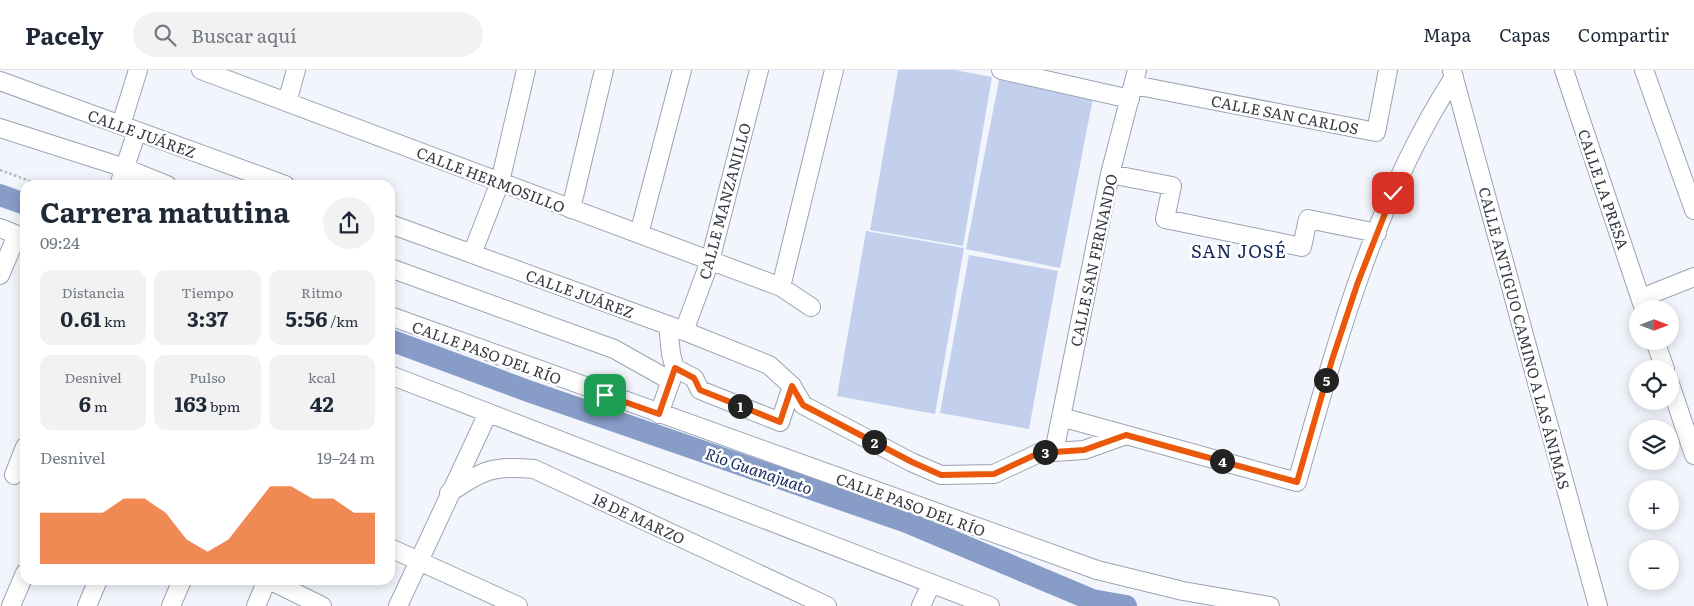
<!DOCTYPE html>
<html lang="es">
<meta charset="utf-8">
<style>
:root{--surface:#fff;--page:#f2f2f3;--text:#1f2937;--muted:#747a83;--line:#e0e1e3;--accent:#ea580c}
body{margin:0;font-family:Literata,serif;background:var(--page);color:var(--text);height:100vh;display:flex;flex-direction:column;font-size:19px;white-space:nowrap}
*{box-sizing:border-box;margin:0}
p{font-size:16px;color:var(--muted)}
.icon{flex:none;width:28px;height:28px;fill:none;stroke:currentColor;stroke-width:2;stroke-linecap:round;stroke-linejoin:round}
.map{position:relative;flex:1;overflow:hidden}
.drawer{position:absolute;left:20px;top:110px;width:375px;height:405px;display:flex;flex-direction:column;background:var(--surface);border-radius:15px;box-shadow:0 2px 12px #0003}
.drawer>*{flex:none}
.needle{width:32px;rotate:90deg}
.fabs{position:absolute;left:1629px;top:230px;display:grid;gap:10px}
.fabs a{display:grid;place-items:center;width:50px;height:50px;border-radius:50%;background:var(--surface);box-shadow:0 2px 12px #0003;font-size:25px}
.pin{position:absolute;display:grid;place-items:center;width:42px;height:42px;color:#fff;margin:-21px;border-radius:10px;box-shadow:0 2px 8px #0006}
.km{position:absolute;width:25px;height:25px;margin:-12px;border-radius:50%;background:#222;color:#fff;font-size:14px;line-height:25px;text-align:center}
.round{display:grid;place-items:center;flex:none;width:52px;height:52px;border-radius:26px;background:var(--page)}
.headline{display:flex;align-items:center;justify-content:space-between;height:85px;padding:0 20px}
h1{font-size:28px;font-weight:700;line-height:38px}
.stats{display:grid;grid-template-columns:repeat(3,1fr);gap:8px;height:85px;padding:5px 20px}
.stats div{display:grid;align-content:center;border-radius:12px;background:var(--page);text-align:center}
.stats b{font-size:21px;font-weight:700}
.stats small{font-size:14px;font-weight:400}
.stats p{font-size:14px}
.chart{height:140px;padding:10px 20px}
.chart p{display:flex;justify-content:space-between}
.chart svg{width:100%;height:90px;margin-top:5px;fill:var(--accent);opacity:.7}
header{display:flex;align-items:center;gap:30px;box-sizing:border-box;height:70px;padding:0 25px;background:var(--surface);border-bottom:1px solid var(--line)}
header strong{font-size:24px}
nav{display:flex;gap:28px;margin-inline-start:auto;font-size:18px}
.search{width:350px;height:45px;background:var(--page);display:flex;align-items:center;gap:12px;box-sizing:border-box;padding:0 18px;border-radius:28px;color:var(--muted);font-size:19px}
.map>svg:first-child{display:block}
</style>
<header>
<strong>Pacely</strong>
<div class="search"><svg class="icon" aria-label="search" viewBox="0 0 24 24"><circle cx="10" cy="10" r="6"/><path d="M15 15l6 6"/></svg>Buscar aquí</div>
<nav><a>Mapa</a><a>Capas</a><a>Compartir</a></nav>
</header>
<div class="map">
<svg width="1694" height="536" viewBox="0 0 1694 536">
<rect width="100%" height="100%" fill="#f2f5fc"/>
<path fill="#c2d0ee" d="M898 0H954L992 7 963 176 870 160Z
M999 10 1093 28 1060 198 966 179Z
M866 161 964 178 935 344 837 326Z
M969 185 1058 201 1029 359 940 343Z"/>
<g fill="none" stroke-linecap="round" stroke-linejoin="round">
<path stroke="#889cc8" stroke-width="22" d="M0 125 25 134
M390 270 528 321 907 452 1092 530 1126 536"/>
<g stroke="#9ba3b3" stroke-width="20">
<path id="minor" d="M201 0 781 217 811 237
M1001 0 1130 29
M1564 0 1644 239
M1644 0 1694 140
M1452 1 1598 536
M0 11 285 115
M1134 15 1376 62 1388 0
M287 32 296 0
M121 55 138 0
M0 58 125 98 167 115
M1110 104 1172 116 1165 149 1302 177 1308 149 1377 163
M119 115 137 61
M571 139 604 0
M390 154 684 261 769 295 792 316 803 335 911 392 941 405 994 404 1039 383 1084 380 1126 365
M0 158 25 168
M639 164 682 0
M472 184 500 112 526 0
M390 198 614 279 671 311
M0 205 17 165
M781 217 834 0
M1641 228 1694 207
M390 246 1097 500 1183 521 1270 536
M684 261 710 191 759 0
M1655 271 1665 299
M675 298 694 308 700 320 780 352 792 316
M390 305 990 536
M1670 314 1694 385
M659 344 675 299 671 284 668 255
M1061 347 1297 412C1336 274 1375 129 1454 7
M1054 382 1110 104 1137 0
M14 405 25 377
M449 423C484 400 492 395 534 399L827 536
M390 478 518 536
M269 510 322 536
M11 536 25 503
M87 536 98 510
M171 536 182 510
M256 536 267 510
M398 536 488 343
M921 536 931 514"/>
</g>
<path stroke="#b1b4bb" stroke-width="2.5" stroke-dasharray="2.5 2.5" stroke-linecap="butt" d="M0 100 41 115"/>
<use href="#minor" stroke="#fff" stroke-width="18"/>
</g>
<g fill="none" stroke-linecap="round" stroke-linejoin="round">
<g stroke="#fff" stroke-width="10">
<path id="route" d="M605 325 659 344 675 298 694 308 700 320 780 352 792 316 803 335 912 392 941 405 994 404 1039 383 1084 380 1126 365 1297 412 1332 290 1358 212 1393 123"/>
</g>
<use href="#route" stroke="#ea580c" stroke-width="6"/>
</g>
<g text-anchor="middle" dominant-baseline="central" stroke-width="5" stroke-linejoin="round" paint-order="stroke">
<g font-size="15" fill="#363940" stroke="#fff">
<text transform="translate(1285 44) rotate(11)">CALLE SAN CARLOS</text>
<text transform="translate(142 63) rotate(20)">CALLE JUÁREZ</text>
<text transform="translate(491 109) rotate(21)">CALLE HERMOSILLO</text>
<text transform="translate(1604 119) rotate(71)">CALLE LA PRESA</text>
<text transform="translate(724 131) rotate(-75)">CALLE MANZANILLO</text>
<text transform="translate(1093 190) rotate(-78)">CALLE SAN FERNANDO</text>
<text transform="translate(580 223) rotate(20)">CALLE JUÁREZ</text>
<text transform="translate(1525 268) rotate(75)">CALLE ANTIGUO CAMINO A LAS ÁNIMAS</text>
<text transform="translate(487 282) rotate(20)">CALLE PASO DEL RÍO</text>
<text transform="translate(911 434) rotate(20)">CALLE PASO DEL RÍO</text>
<text transform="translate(639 448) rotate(25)">18 DE MARZO</text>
</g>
<g font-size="16" font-style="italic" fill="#14285d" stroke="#fff">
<text transform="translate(759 400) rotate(19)">Río Guanajuato</text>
</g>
<g font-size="18" letter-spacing="1" fill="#162a60" stroke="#fff">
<text x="1239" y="180">SAN JOSÉ</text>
</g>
</g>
</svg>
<div class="fabs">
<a><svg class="needle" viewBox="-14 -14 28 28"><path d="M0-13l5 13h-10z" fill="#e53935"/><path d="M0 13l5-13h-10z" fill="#747a83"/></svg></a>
<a><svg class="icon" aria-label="locate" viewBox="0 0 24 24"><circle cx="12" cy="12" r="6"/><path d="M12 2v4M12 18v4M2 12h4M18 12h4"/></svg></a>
<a><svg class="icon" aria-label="layers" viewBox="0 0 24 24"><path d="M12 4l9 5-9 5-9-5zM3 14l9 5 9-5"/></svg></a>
<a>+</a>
<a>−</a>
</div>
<div class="pin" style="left:605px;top:325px;background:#1e9e55"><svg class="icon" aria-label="arrive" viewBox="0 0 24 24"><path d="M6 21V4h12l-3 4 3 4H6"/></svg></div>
<div class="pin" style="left:1393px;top:123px;background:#d93025"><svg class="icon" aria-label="check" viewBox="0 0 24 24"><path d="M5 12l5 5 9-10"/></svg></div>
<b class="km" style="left:740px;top:336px">1</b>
<b class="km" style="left:874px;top:372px">2</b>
<b class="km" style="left:1045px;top:382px">3</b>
<b class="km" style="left:1222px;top:391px">4</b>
<b class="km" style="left:1326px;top:310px">5</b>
<section class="drawer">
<div class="headline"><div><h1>Carrera matutina</h1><p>09:24</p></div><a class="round"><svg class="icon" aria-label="share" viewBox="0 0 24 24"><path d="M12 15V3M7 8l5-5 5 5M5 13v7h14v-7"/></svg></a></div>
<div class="stats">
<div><p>Distancia</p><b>0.61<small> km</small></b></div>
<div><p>Tiempo</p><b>3:37</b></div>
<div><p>Ritmo</p><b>5:56<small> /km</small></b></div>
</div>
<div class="stats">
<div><p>Desnivel</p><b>6<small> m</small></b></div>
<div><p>Pulso</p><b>163<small> bpm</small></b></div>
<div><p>kcal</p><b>42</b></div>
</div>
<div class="chart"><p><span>Desnivel</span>19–24 m</p>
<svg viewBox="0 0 160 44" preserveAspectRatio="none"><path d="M0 44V19L10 19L20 19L30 19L40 12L50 12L60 19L70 32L80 38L90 32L100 19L110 6L120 6L130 12L140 12L150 19L160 19V44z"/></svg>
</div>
</section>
</div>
